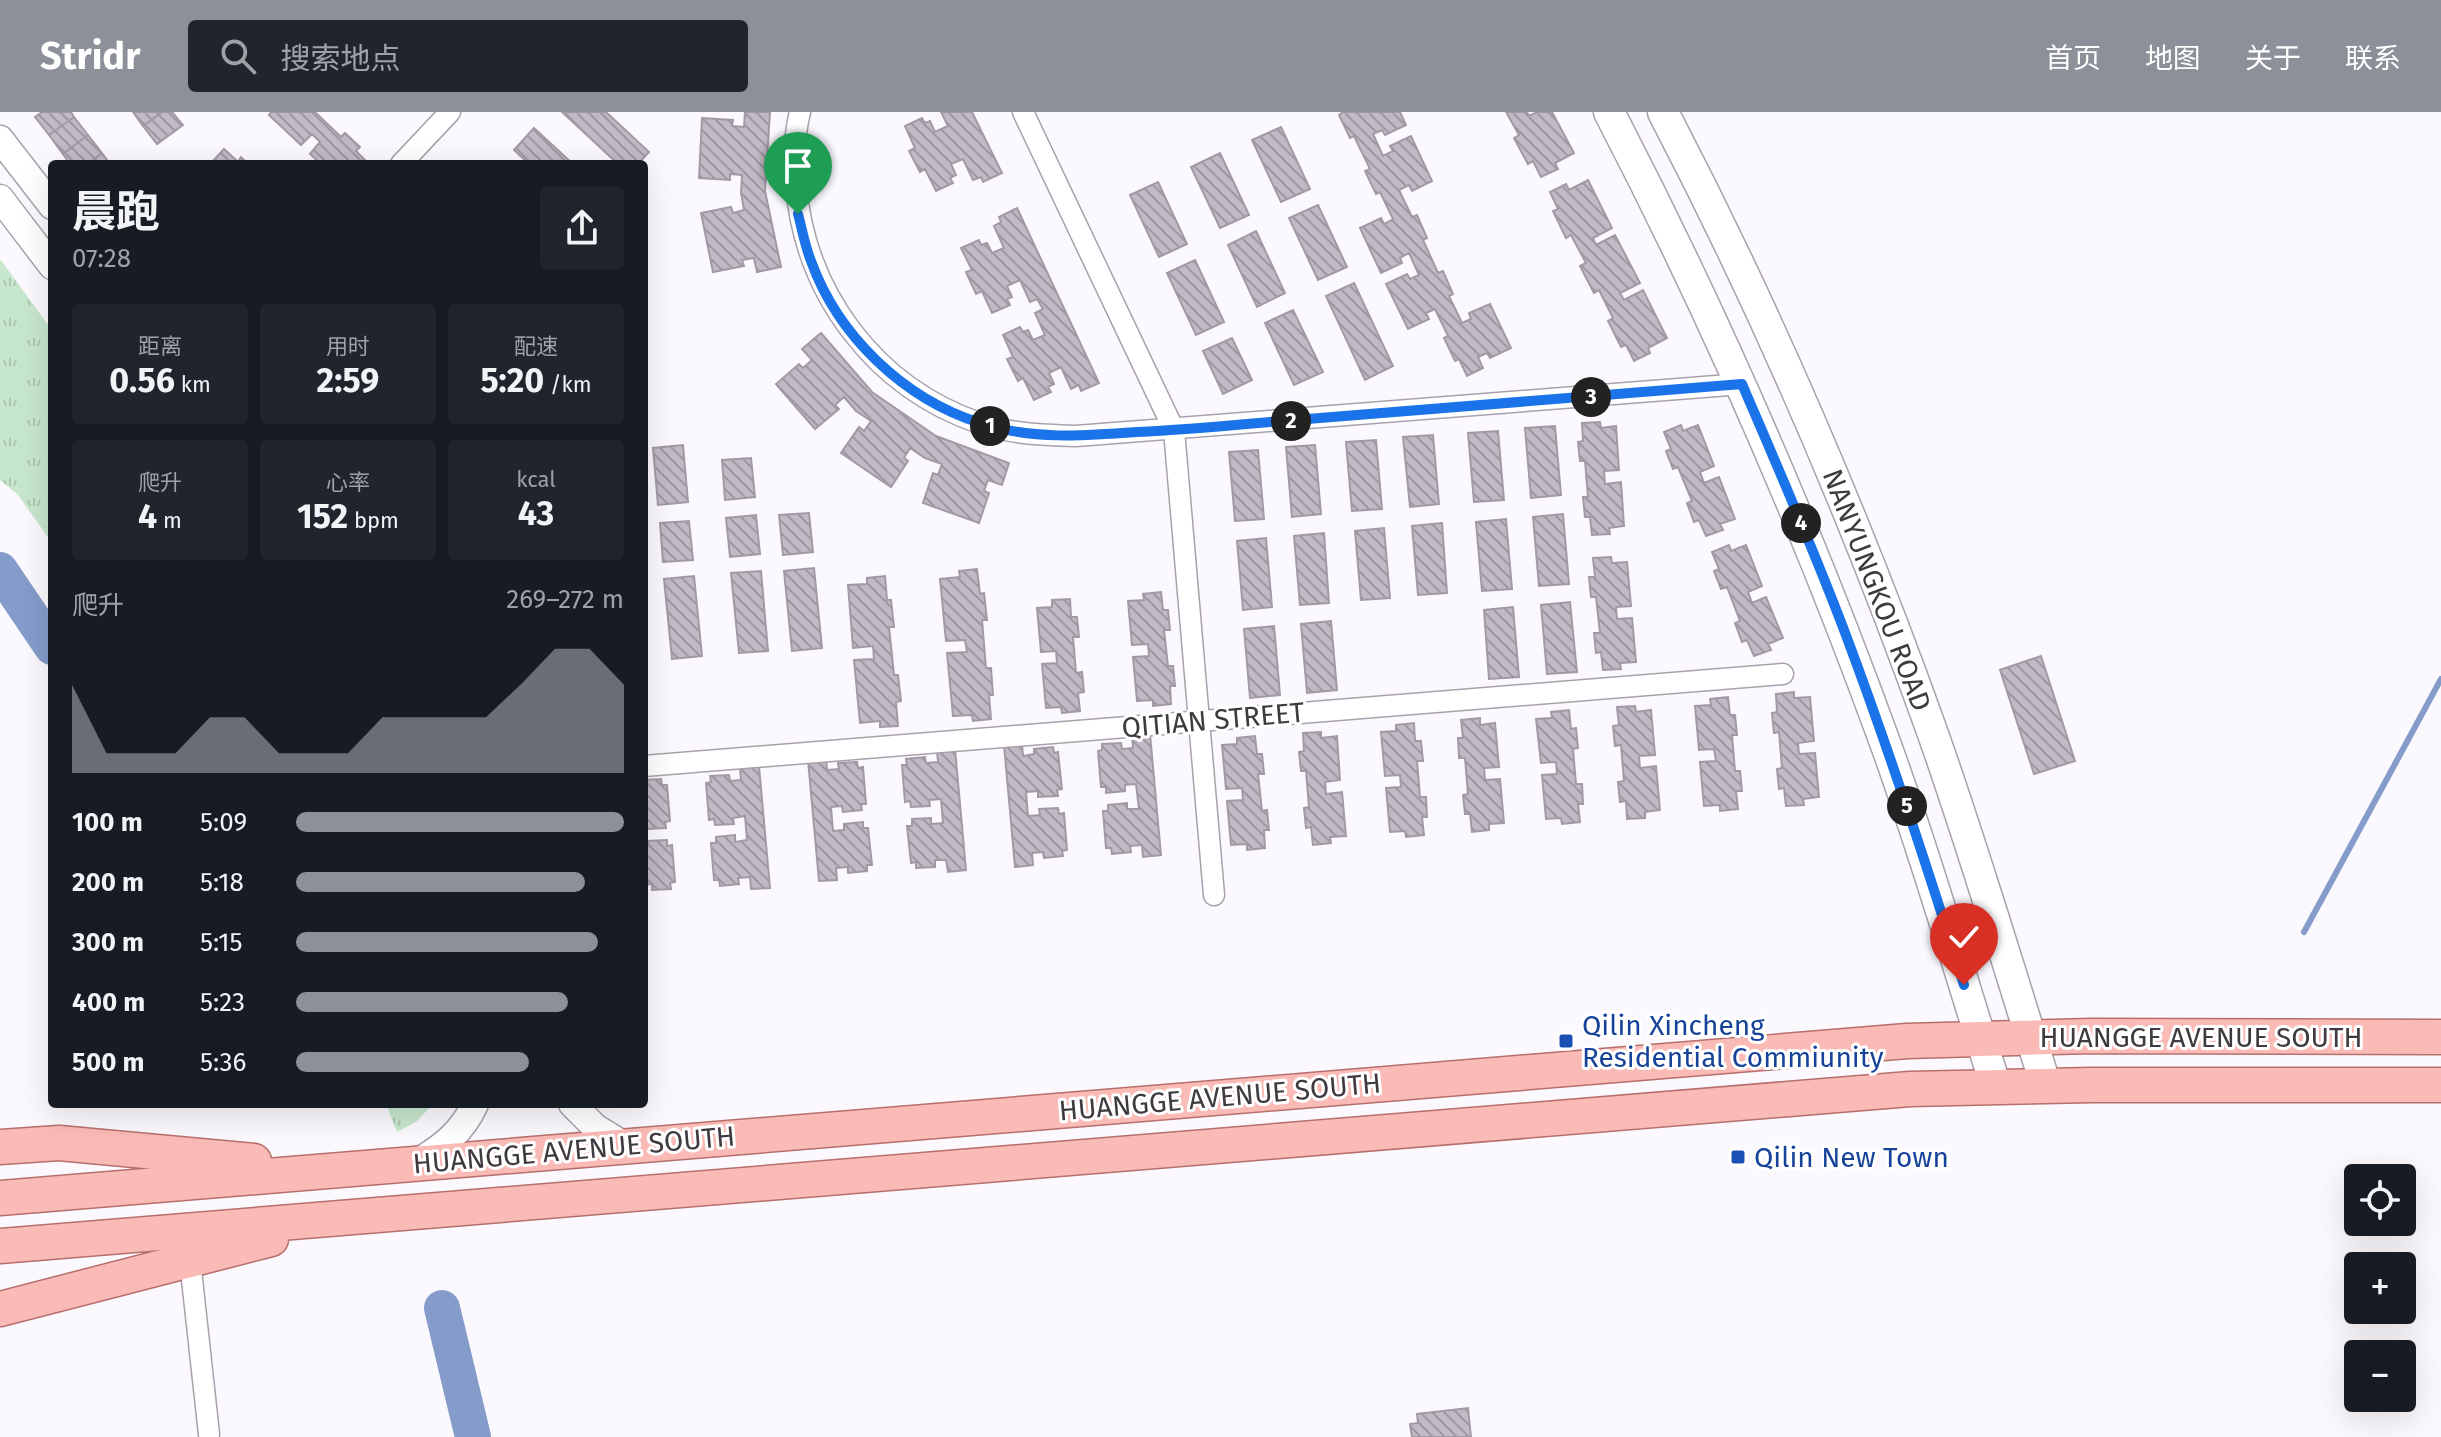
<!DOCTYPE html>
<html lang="zh">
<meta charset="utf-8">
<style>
:root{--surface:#171b24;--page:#20242c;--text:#f1f3f6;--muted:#9ea1a6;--accent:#8c9099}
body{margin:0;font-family:"Fira Sans","Noto Sans SC",sans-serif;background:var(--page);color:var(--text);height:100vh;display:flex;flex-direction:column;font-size:30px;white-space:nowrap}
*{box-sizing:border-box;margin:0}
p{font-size:26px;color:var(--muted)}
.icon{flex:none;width:44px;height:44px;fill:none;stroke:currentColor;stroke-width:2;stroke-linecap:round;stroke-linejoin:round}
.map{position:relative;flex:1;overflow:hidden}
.details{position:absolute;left:48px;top:48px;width:600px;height:948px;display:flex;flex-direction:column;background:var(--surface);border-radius:8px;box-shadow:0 8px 32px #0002}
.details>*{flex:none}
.fabs{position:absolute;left:2344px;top:1052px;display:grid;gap:16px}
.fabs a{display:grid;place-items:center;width:72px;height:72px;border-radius:8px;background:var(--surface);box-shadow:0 8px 32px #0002;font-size:40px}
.pin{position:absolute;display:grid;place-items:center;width:68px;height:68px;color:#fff;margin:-82px -34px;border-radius:50% 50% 50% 0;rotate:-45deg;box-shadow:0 0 8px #0007}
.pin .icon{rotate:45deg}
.km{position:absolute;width:40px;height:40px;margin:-20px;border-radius:50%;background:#222;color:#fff;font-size:22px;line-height:40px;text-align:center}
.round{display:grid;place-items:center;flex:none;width:84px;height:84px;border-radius:8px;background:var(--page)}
.head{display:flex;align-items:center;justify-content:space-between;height:136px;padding:0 24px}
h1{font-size:44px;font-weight:700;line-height:60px}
.metrics{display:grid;grid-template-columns:repeat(3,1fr);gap:12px;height:136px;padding:8px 24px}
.metrics div{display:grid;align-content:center;border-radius:8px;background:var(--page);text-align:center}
.metrics b{font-size:34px;font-weight:700}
.metrics small{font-size:22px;font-weight:400}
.metrics p{font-size:22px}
.chart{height:224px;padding:16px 24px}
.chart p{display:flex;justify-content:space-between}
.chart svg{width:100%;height:144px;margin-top:8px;fill:var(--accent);opacity:.7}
ul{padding:0 24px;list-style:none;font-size:26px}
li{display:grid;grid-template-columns:128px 96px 1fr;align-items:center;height:60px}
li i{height:20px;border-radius:10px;background:var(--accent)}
header{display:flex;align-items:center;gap:48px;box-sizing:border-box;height:112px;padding:0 40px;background:var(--accent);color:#fff}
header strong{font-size:38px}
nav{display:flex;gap:44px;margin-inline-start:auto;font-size:28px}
.search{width:560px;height:72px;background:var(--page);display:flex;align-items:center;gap:20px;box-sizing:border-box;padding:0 28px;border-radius:8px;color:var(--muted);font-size:30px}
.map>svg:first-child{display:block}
</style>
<header>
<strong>Stridr</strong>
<div class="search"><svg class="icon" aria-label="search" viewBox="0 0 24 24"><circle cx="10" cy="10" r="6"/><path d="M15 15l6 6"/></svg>搜索地点</div>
<nav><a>首页</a><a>地图</a><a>关于</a><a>联系</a></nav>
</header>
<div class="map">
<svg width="2441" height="1325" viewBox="0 0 2441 1325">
<defs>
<pattern id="park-tufts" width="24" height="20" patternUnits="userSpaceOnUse" patternTransform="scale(2)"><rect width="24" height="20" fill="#c7e7cd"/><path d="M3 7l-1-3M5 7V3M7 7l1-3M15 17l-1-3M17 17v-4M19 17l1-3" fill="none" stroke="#acc7b1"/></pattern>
<pattern id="building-back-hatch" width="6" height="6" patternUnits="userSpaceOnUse" patternTransform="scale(2)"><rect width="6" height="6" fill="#c1bac6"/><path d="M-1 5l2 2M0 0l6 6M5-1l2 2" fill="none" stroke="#9e98a2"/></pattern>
</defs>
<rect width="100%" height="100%" fill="#fcf9fe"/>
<path fill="url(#park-tufts)" d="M0 147 52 218V431L18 383 0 368Z
M386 992H433L416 1010 397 1020Z"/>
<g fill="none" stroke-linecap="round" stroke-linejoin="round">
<path stroke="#859ccb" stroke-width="6" d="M2304 820 2441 567"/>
<path stroke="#859ccb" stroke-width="36" d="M0 458 52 535
M442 1196 473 1325"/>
</g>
<path fill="url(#building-back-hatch)" stroke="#a19aa5" stroke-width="2" d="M42 0H71L74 5 49 23 35 5Z
M133 0H162L143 14Z
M162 0H172L183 13 157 32 143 14Z
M271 0H315L341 25 345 21 360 35 356 39 369 52H321L310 42 320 30 312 22 301 33 269 3Z
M562 0H606L649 40 638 52H618Z
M745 0H770L765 79 781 155 757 160 754 146 742 148 744 154 713 160 701 101 731 95 733 101 744 98 741 81 742 63 730 62V68L699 66 702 6 733 8 732 14 744 15Z
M941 0H972L1002 61 983 70 981 65 973 68 963 47 951 52 956 63 950 66 953 71 936 79 925 57 920 60 909 39 915 36 905 14 922 6 925 11 930 9 935 20 948 14Z
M1343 0H1400L1406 13 1385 23 1382 18 1373 22 1383 44 1393 39 1390 34 1411 24 1432 69 1412 79 1409 73 1399 78 1412 105 1417 103 1427 126 1423 128 1438 161 1443 159 1453 182 1449 184 1462 211 1471 207 1469 201 1490 192 1511 236 1490 246 1487 241 1478 245 1483 256 1467 264 1459 247 1455 249 1444 226 1448 224 1435 197 1426 201 1429 207 1408 217 1386 172 1407 162 1410 167 1419 163 1409 141 1400 146 1402 151 1381 161 1360 116 1381 106 1384 112 1393 107 1380 80 1376 82 1365 59 1370 57 1354 24 1350 26 1339 3Z
M1506 0H1527L1529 4 1537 0H1552L1574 41 1555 51 1558 57 1541 65 1533 49 1528 52 1514 26 1519 23Z
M74 5 88 23 63 42 49 23Z
M1281 15 1310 77 1281 90 1252 28Z
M534 16 573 52H529L514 38Z
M88 23 102 41 88 52H70L63 42Z
M224 37 238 50 241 45 248 52H214L212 50Z
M102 41 110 52H88Z
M1220 41 1249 103 1220 116 1191 55Z
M1588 68 1612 116 1593 126 1596 133 1615 123 1640 171 1620 181 1624 188 1643 178 1667 226 1648 236 1650 241 1634 249 1626 233 1621 235 1608 209 1613 206 1599 178 1594 181 1580 154 1586 151 1571 123 1566 126 1553 99 1558 97 1550 80 1566 72 1569 78Z
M1158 70 1187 132 1159 145 1130 83Z
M1318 93 1347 155 1318 168 1289 106Z
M1017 96 1099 271 1081 279 1079 273 1071 277 1061 255 1049 261 1054 272 1048 275 1051 280 1034 288 1023 266 1018 269 1007 247 1013 245 1003 223 1020 215 1023 220 1028 218 1033 228 1045 223 1035 201 1043 197 1037 187 1030 190 1020 168 1007 174 1012 185 1007 187 1010 193 992 201 982 179 976 182 966 160 972 158 961 136 979 128 981 133 987 131 992 141 1004 136 994 114 1001 110 999 105Z
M1256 119 1285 181 1257 195 1228 133Z
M1195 148 1224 210 1196 223 1167 161Z
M1354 171 1393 254 1365 268 1326 184Z
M1293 198 1323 260 1294 273 1265 211Z
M821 221 872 280 936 324 1009 351 1002 373 988 368 984 379 989 381 979 411 923 391 933 361 938 363 942 352 925 346 910 336 904 346 908 349 891 375 841 341 859 315 864 319 871 309 856 299 844 285 835 293 839 297 815 317 776 272 799 252 803 256 812 248 802 237Z
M1232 226 1252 268 1223 282 1203 239Z
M1600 310 1601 316 1616 314 1619 358 1604 359 1605 372 1621 370 1624 414 1609 416 1610 422 1592 423 1590 405H1585L1583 385H1588L1585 349H1580L1578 330 1583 329 1582 311Z
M1681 313 1683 319 1698 313 1714 354 1700 360 1704 371 1719 365 1735 407 1720 412 1723 418 1706 424 1699 408 1694 410 1687 391 1692 389 1678 355 1673 357 1666 339 1671 337 1664 320Z
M1555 314 1561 383 1531 386 1525 316Z
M1498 319 1504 388 1474 390 1468 321Z
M1433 323 1439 392 1410 395 1403 325Z
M1376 328 1382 397 1352 399 1346 330Z
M683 333 688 390 658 393 653 336Z
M1315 333 1321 402 1292 405 1286 335Z
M1258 338 1264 407 1235 409 1229 340Z
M751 346 755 385 725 388 722 348Z
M809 401 813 440 783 443 779 403Z
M1563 402 1569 472 1539 474 1533 405Z
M756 403 760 442 730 445 726 406Z
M1506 407 1512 477 1482 479 1476 410Z
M689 409 693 448 663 450 660 411Z
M1442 411 1447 481 1418 483 1412 414Z
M1384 416 1390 486 1361 488 1355 419Z
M1324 421 1329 491 1300 493 1294 424Z
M1266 426 1272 495 1243 498 1237 429Z
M1729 433 1731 439 1746 433 1762 474 1748 480 1752 491 1766 485 1783 526 1768 532 1771 538 1754 544 1747 528 1742 530 1735 511 1740 509 1727 475 1721 477 1714 459 1719 457 1712 440Z
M1611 445 1612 451 1627 450 1631 494 1616 495 1617 507 1632 506 1636 550 1620 551 1621 557 1603 558 1601 540 1596 541 1594 521H1600L1596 485H1591L1589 465H1595L1593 446Z
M814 456 822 536 792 539 784 459Z
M977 457 980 482 984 481 987 508H982L986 556H991L993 583H989L991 607 973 609 972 603 953 604 947 541 967 540 965 528 946 529 940 467 960 465 959 459Z
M761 459 768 539 739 541 731 461Z
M694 464 702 544 672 547 664 467Z
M885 464 887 488H891L894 515H889L894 563H898L901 589 896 590 898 614 880 615V609L860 611 854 548 874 547 873 534 853 536 848 473 867 472V466Z
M1161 480 1163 498H1168L1170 518H1164L1168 554H1173L1175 574H1170L1171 592 1153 594V588L1137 589 1133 545 1149 544 1148 532 1132 533 1128 489 1144 488 1143 482Z
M1070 487 1071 505H1077L1079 525H1073L1076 561 1082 560 1084 580 1078 581 1080 599 1062 601 1061 595 1046 596 1042 552 1057 551 1056 539 1041 540 1037 496 1052 495V488Z
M1570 490 1577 560 1547 562 1541 493Z
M1513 495 1519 565 1489 567 1484 498Z
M1331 509 1337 578 1307 581 1301 512Z
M1274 514 1280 583 1250 586 1244 517Z
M2041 544 2075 649 2034 662 2000 558Z
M1794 580V586L1810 585 1814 629 1798 631 1799 642 1815 641 1819 685 1803 687 1804 693 1786 694 1784 676 1779 677 1777 657 1782 656 1779 620 1774 621 1772 601 1777 600 1776 582Z
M1728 585 1730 603H1735L1737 623H1732L1735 659H1740L1742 679H1736L1738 697 1720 699V693L1704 694 1700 650 1716 649 1714 637 1699 638 1695 594 1711 593 1710 587Z
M1635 594 1636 600 1651 598 1655 643 1639 644 1640 656 1656 654 1660 698 1645 700V706L1627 707 1626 689 1620 690 1618 670 1624 669 1621 633 1615 634 1613 614 1619 613 1617 595Z
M1569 598 1571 617 1576 616 1578 636 1573 637 1576 672H1582L1583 692H1578L1580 710 1562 712 1561 706 1546 707 1542 663 1557 662 1556 650 1541 651 1536 607 1552 606 1551 600Z
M1480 606V613L1495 611 1499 655 1484 656 1485 668 1500 667 1504 711 1489 712V718L1472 720 1470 702H1465L1463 683 1468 682 1465 646H1459L1458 626H1463L1461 608Z
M1414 611 1415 629H1421L1423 649H1417L1420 685H1426L1427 705H1422L1424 723 1406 725 1405 719 1390 720 1386 676 1401 675 1400 663 1385 664 1381 620 1396 619V613Z
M1321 620V626L1337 624 1340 668 1325 670 1326 682 1342 680 1346 724 1330 725 1331 731 1313 733 1311 715 1306 716 1304 696 1309 695 1306 659H1301L1299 640 1304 639 1303 621Z
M1150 622 1161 743 1143 745 1142 733 1130 734 1131 740 1112 742 1111 736H1106L1103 699H1108V693L1127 691V697H1139L1136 672 1125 673V679L1106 681V675H1101L1098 639 1102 638V632L1121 631 1122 637 1133 636 1132 624Z
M1255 624 1257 642H1262L1264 662H1258L1262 699 1267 698 1269 718H1264L1265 736 1247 738V732L1231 733 1227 689 1243 688 1242 676 1226 677 1222 633 1237 632V626Z
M1022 632 1023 644 1034 642V637L1053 635 1054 641 1058 640 1062 677 1057 678 1058 684 1038 685V679L1026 680 1028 704 1040 703 1039 697 1058 696 1059 702 1064 701 1067 738 1062 739 1063 744 1044 746 1043 740 1032 741 1033 753 1015 755 1004 633Z
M955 637 966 758 948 760 946 748H935V755L916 756V750L911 751 907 714H912V707L931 706V712L943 711 941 687 929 688 930 694 911 695 910 689 905 690 902 653H907L906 647 925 645 926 651 938 650 937 638Z
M826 646 827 658 839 657 838 651 857 650 858 656 863 655 866 692H861L862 698 843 700 842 694 831 695 833 719 844 718V712L863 710V716H868L872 753H867V759L848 761V755L836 756 837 768 819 769 808 648Z
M759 654 770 776 751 777 750 765 738 766 739 772 720 774 719 768H714L711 731H716V725L735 723V730L747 728 745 704 733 706 734 712 715 713 714 707 709 708 706 671 711 670 710 664 729 663 730 669 741 668 740 656Z
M661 667 662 673H667L670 709 665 710 666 716 647 717 646 711H644V668Z
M667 728V734L672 733 675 770 670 771 671 777 652 778V772L644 773V736L648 735V729Z
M1468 1296 1471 1325H1412L1410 1312 1418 1311 1417 1302Z"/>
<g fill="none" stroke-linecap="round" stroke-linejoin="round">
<g stroke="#a8a1ad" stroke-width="23">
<path id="minor" d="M800 0C794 23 794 50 796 73 805 182 875 275 979 311 1010 322 1043 323 1076 324L1742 272
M1023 0 1174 318 1214 783
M401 52 450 0
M644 654 1783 562
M190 1149 209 1322"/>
</g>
<g stroke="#a8a1ad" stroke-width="29">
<path id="tertiary" d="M0 27 52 94
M0 86 52 154
M572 992 595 1015 626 1034
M417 1050C442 1036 463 1019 475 992"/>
</g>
<g stroke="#a8a1ad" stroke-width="33">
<path id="secondary" d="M1609 0C1716 206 1808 418 1887 636 1927 747 1960 862 1996 975
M1663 0C1768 201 1857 409 1933 622 1974 738 2009 856 2046 974"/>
</g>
<g stroke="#b66f6c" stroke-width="37">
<path id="primary" d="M0 1035 59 1031 254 1049
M0 1086 1907 929 2091 924 2441 925
M0 1134 1910 977 2092 973H2441
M0 1197 271 1127"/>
</g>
<use href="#minor" stroke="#fff" stroke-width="20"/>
<use href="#tertiary" stroke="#fff" stroke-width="26"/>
<use href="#secondary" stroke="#fff" stroke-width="30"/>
<use href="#primary" stroke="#fabab6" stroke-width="34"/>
</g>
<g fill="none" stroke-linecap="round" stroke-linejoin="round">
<g stroke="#fff" stroke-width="16">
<path id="route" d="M798 102C802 117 805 134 811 149 838 224 904 287 980 311 1031 328 1084 324 1137 320 1181 318 1225 314 1270 310 1427 298 1584 285 1742 272 1778 356 1815 440 1847 526 1890 641 1928 757 1964 873"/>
</g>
<use href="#route" stroke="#1a73e8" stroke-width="10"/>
</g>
<g fill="#1a4fb4" stroke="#fff" stroke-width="3">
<rect x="1558" y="921" width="16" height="16" rx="4"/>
<rect x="1730" y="1037" width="16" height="16" rx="4"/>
</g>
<g text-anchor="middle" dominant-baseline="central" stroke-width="6" stroke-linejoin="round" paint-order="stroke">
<g font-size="28" fill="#3e3a3f" stroke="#fff">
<text transform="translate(1877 478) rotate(69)">NANYUNGKOU ROAD</text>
<text transform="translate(1213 608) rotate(-5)">QITIAN STREET</text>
<text x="2201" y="925">HUANGGE AVENUE SOUTH</text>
<text transform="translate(1220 985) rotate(-5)">HUANGGE AVENUE SOUTH</text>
<text transform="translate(574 1038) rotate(-5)">HUANGGE AVENUE SOUTH</text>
</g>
<g font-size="28" fill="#164399" stroke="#fff" text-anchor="start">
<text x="1582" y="913">Qilin Xincheng<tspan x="1582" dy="32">Residential Commiunity</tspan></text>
<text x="1754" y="1045">Qilin New Town</text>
</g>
</g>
</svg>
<div class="fabs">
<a><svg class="icon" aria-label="locate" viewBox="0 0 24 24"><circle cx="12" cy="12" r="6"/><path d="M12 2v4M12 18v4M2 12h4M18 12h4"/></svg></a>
<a>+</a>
<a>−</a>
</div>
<div class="pin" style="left:798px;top:102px;background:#1e9e55"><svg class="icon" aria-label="arrive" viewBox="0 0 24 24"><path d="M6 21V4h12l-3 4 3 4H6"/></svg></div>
<div class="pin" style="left:1964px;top:873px;background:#d93025"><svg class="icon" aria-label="check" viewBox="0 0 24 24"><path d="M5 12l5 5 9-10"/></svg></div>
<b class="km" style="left:990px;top:314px">1</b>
<b class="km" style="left:1291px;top:309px">2</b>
<b class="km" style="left:1591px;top:285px">3</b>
<b class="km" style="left:1801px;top:411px">4</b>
<b class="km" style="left:1907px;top:694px">5</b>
<section class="details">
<div class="head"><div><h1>晨跑</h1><p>07:28</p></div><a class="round"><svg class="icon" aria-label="share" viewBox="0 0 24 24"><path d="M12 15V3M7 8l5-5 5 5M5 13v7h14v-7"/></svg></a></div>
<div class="metrics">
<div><p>距离</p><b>0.56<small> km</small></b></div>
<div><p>用时</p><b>2:59</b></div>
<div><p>配速</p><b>5:20<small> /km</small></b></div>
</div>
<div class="metrics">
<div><p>爬升</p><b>4<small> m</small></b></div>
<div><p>心率</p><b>152<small> bpm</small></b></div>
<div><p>kcal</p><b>43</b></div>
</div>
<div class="chart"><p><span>爬升</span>269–272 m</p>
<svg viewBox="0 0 160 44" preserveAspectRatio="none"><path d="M0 44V17L10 38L20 38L30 38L40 27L50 27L60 38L70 38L80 38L90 27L100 27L110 27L120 27L130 17L140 6L150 6L160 17V44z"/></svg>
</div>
<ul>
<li><b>100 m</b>5:09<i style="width:100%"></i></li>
<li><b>200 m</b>5:18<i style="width:88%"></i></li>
<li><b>300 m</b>5:15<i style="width:92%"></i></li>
<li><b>400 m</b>5:23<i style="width:83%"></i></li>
<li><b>500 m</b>5:36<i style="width:71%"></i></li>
</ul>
</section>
</div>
